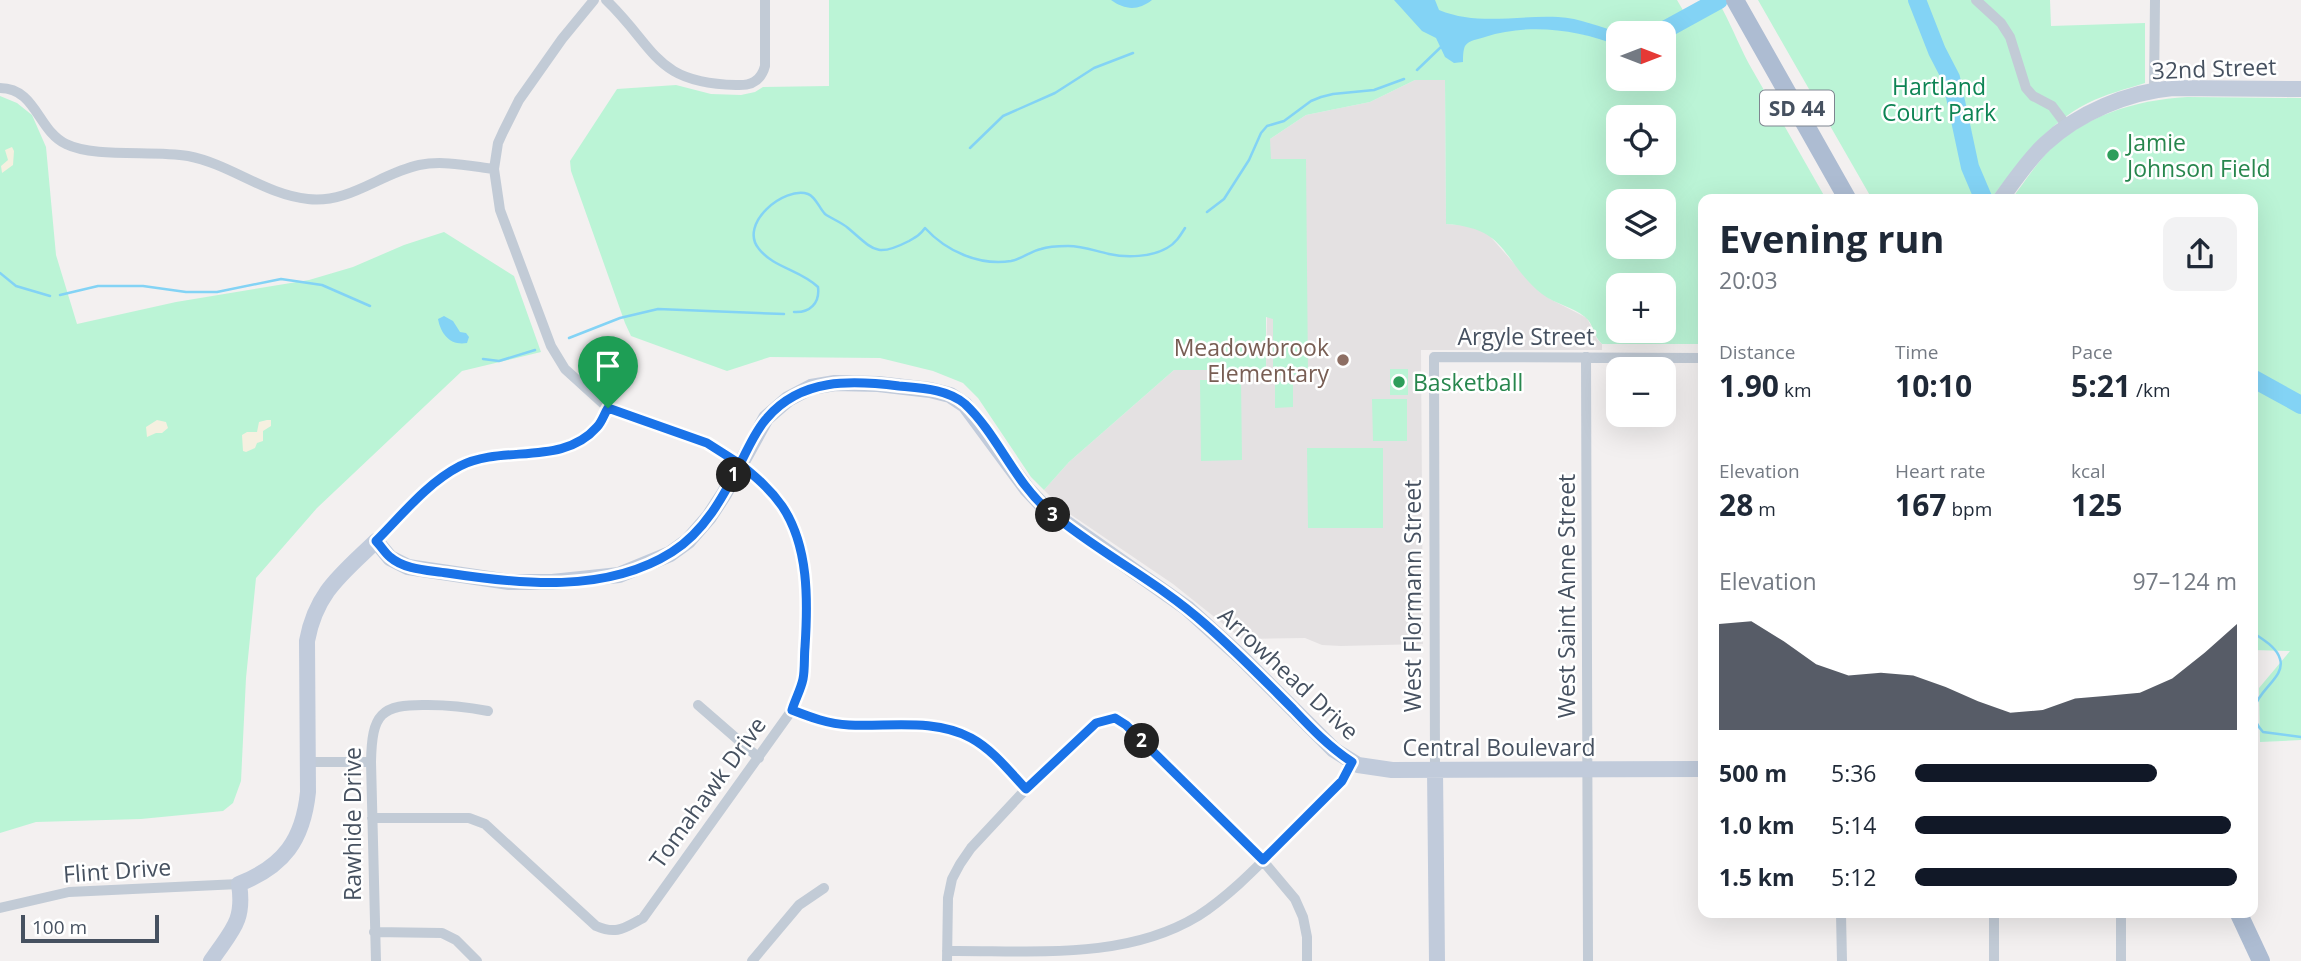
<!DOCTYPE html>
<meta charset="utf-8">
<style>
:root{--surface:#fff;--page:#f2f2f3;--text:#1f2937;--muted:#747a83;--accent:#111827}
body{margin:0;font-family:"Open Sans",sans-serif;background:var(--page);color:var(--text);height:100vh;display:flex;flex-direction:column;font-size:26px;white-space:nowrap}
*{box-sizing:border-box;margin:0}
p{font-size:23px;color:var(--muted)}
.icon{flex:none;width:38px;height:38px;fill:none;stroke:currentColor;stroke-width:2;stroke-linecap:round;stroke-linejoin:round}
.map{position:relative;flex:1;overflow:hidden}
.side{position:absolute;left:1698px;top:194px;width:560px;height:724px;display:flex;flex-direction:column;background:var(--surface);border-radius:14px;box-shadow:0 7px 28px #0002}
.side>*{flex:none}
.needle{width:46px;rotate:90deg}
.tools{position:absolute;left:1606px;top:21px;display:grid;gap:14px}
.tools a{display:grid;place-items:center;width:70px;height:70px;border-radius:14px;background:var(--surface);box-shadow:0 7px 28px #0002;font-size:35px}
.scale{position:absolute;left:21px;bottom:18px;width:138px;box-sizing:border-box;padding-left:7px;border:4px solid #465160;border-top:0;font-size:19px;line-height:24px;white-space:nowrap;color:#465160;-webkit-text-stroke:5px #fff;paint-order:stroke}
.pin{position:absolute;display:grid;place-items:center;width:60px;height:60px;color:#fff;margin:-72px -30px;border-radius:50% 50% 50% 0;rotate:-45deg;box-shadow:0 0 7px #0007}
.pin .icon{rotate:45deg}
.km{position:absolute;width:35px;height:35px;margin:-18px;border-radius:50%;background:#222;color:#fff;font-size:19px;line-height:35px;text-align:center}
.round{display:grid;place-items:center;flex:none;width:74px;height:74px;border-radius:14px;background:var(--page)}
.headline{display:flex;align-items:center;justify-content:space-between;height:119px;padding:0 21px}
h1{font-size:38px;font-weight:700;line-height:52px}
.stats{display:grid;grid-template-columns:repeat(3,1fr);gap:10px;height:119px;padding:7px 21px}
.stats div{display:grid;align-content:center}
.stats b{font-size:30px;font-weight:700}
.stats small{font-size:19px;font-weight:400}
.stats p{font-size:19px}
.chart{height:196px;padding:14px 21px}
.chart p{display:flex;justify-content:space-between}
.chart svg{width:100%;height:126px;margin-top:7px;fill:var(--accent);opacity:.7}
ul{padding:0 21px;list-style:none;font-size:23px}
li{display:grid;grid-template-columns:112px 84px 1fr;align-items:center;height:52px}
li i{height:18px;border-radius:9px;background:var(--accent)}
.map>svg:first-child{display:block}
</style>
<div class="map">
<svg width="2301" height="961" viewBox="0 0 2301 961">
<rect width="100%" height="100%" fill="#f3f0f0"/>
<path fill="#e4e1e2" d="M1415 80H1445L1446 224 1472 226 1488 234 1534 286 1550 299 1587 318 1597 339 1602 344V350H1421L1423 644 1341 646 1322 645 1305 638 1242 639 1173 584 1064 510 1044 490 1069 462 1174 370H1266L1270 139 1306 115 1370 102Z"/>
<path fill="#bbf4d6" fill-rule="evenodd" d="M829 0H1677L1687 17 1718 1C1730 22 1738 43 1749 64L1826 199 1703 200V344H1602C1593 336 1594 324 1585 317 1573 307 1555 304 1542 294 1501 261 1509 228 1446 224L1445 80H1415L1370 102 1306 115 1270 139 1271 159H1306L1308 375H1273V319L1266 317V370H1174L1069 462 1044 490 1031 477 978 398 963 383 933 371 880 358 770 357 727 371 631 336 625 323 571 171 570 161 617 89 676 85 711 94 741 95 755 92 763 87 829 86ZM1619 33H1664V79H1619ZM1619 117H1664V163H1619ZM1619 201H1664V247H1619ZM1619 285H1664V331H1619Z
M1758 0H2050L2051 26 2145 23V83C2126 89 2106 94 2088 103 2046 124 2018 163 1991 199H1872Z
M0 96 17 103 32 115 46 147 56 255 77 324 176 302 309 280 353 267 404 245 444 232 514 276 541 352 462 371 317 508 256 578 246 678 241 781 233 803 223 811 141 819 36 822 0 833Z
M2187 97 2301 98V740L2260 742 2259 688 2290 651 2252 650V200H2011C2022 185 2032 170 2044 156 2081 116 2135 100 2187 97Z
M1390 369H1408V395H1390Z
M1200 380H1241L1242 460 1201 461Z
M1275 382H1293V407L1275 408Z
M1372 399H1407V441H1373Z
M1307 448H1383V528H1308Z"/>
<path fill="#f5f0e0" d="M12 147 14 151 13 165 2 173 1 166 8 160 5 150Z
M157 420 166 422 168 428 162 433H156L147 437 146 427Z
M267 420H271V426L263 431V441L257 443 255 448 246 452 243 451 242 435 247 432H257L259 422Z"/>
<path fill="#83d3f5" d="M1111 0H1152C1138 11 1125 10 1111 0Z
M1394 0H1435L1439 10C1478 26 1517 15 1558 17 1580 18 1599 27 1621 33H1619V46C1577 29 1528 23 1485 37 1479 39 1469 40 1465 46 1463 50 1463 58 1463 62L1454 63 1445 57 1436 38 1422 31Z
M1706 0H1714L1718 7 1664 38V33H1650Z
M444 316 453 321 460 332 466 333 469 337 467 343C451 346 441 335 438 319Z"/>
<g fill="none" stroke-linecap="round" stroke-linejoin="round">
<path stroke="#83d3f5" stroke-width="2.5" d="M1417 70 1442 46
M970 148 1003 116 1055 93 1094 68 1133 53
M1207 212 1224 199 1249 160 1261 133 1267 126 1284 121 1311 101 1321 97 1333 94 1374 90 1404 79
M0 273 16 286 50 296
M60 295 98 286H143L186 292H217L281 279 322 285 370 306
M794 312C810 313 820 303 818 287 801 270 774 268 759 249 738 224 784 186 808 194 816 197 819 208 825 214 832 219 841 222 848 228 874 250 876 258 909 241 916 237 920 235 925 228 946 251 979 266 1011 261 1022 259 1031 251 1041 249 1049 246 1059 246 1068 246 1083 246 1095 251 1109 254 1127 258 1151 257 1167 248 1175 244 1180 236 1185 228
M569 338 620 318 658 309 784 314
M483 359 499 361 535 350
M2252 632C2262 639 2277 647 2280 659 2288 683 2233 699 2263 732L2301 737"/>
<path stroke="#83d3f5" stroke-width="18" d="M1917 0 1937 51 1951 78 1970 167 1984 200
M1659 33 1719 0
M2252 378 2301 405"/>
<path stroke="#c2cbd6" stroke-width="10" d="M606 0C657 49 654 83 736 85 751 86 761 81 765 66V0
M1976 0 2001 23 2010 37 2026 88 2033 96 2052 106 2067 126
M0 88C36 88 38 131 66 144 94 158 153 150 188 156 230 164 266 195 308 199 349 204 381 173 419 165 443 160 470 166 494 169
M2154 90 2155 0
M1586 357 1588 961
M376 541C402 515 427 483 460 466 503 444 562 468 597 427 602 422 605 414 608 408
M698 705 759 758
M792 710C810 717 828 724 849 725 889 727 934 718 971 738 993 750 1009 771 1026 789
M309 762H371
M1435 770 1434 357 1703 358
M372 818H469L485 824 596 926C617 935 624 928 643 918L792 710 803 679 806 631V589L802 554 794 531 783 508 764 483 740 464 707 443 608 408 565 369 551 346 500 210 494 169 498 143 503 132 519 100 562 39 594 0
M0 908 69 892 239 884
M1841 914 1842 961
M1994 914V961
M2121 914V961
M374 932 442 933 456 940 477 961
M947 951C1030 950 1124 961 1198 916 1229 896 1256 868 1282 842 1306 817 1337 794 1352 762
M376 961 371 762C372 714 380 704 428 705 449 705 467 707 488 711
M752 961 799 905 824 888
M947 961 948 898 952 879 960 864 971 848 1026 789 1096 723 1115 718 1126 725 1263 861 1295 899 1303 917 1307 937V961"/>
<path stroke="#c1cbdb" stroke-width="16" d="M2000 200C2014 181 2028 160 2045 144 2078 113 2128 92 2173 88L2301 89
M1435 770 1437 961
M211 961C231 931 245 922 239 884 284 866 303 840 308 792L307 641C316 592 342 574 376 541L390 558 408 567 509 582H552L619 575 670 554 688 541 709 517 724 494 766 418 788 399 811 387 835 383 878 384 930 390 950 395 965 405 1027 489 1046 509 1187 608 1241 657 1334 750 1358 765 1392 770 1703 769"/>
<path stroke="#adbcd2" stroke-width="18" d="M1735 0 1848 200
M2239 914 2261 961"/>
</g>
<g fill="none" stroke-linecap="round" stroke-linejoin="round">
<g stroke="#fff" stroke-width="14">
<path id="route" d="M608 408C604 414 602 422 597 427 562 467 503 444 460 466 427 483 402 515 376 541 381 546 385 553 390 557 405 570 428 570 447 573 519 584 606 594 672 552 704 532 723 497 740 464 756 477 770 489 782 506 809 546 808 601 805 647 804 657 805 669 803 679 801 689 795 700 792 710 810 717 828 724 849 725 889 727 934 718 971 738 993 750 1009 771 1026 789L1096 723 1115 718 1126 725 1263 860 1342 781 1352 762C1329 747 1311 728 1293 709 1264 680 1236 651 1205 624 1157 581 1099 553 1050 512 1014 482 998 435 965 404 948 389 921 388 899 386 851 380 801 378 767 418 755 431 748 449 740 464L707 443 608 408"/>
</g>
<use href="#route" stroke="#1a73e8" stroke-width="9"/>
</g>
<g fill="#2e9e5b" stroke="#fff" stroke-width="2.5">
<circle cx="2113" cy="155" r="7"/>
<circle cx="1399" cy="382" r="7"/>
</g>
<circle fill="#8d6e63" stroke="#fff" stroke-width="2.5" cx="1343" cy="360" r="7"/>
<g text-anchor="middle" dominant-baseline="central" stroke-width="5" stroke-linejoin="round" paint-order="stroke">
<rect fill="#fff" stroke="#7e8590" stroke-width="2" x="1760" y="90.5" width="74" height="35" rx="5"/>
<g font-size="21" font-weight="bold" fill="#465160">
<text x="1797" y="108">SD 44</text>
</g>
<g font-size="23" fill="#465160" stroke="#fff">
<text transform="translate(2214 68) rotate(-2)">32nd Street</text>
<text x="1526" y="336">Argyle Street</text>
<text transform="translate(1412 596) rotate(-90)">West Flormann Street</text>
<text transform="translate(1566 596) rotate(-90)">West Saint Anne Street</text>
<text transform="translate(1289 673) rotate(43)">Arrowhead Drive</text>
<text x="1499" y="747">Central Boulevard</text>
<text transform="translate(707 792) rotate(-54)">Tomahawk Drive</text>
<text transform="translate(352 824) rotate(-90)">Rawhide Drive</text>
<text transform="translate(117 870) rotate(-4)">Flint Drive</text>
</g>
<g font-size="23" fill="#0d8454" stroke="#fff">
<text x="1939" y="86">Hartland<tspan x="1939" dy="26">Court Park</tspan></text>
</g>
<g font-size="23" fill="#27864d" stroke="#fff" text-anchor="start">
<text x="2127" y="142">Jamie<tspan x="2127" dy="26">Johnson Field</tspan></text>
<text x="1413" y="382">Basketball</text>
</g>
<g font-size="23" fill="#785e54" stroke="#fff" text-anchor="end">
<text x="1329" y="347">Meadowbrook<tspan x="1329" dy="26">Elementary</tspan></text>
</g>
</g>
</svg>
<div class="tools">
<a><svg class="needle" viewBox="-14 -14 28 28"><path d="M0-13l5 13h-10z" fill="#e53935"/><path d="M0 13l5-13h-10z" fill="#747a83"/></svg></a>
<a><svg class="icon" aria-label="locate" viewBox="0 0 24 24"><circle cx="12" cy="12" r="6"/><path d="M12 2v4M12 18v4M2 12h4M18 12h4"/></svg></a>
<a><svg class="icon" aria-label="layers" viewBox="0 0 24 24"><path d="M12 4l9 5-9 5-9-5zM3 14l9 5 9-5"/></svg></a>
<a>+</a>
<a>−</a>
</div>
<div class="scale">100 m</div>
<div class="pin" style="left:608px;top:408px;background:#1e9e55"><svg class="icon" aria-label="arrive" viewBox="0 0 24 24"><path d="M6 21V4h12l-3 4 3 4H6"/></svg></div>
<b class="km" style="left:734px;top:475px">1</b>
<b class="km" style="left:1142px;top:741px">2</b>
<b class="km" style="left:1053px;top:515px">3</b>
<section class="side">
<div class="headline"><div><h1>Evening run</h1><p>20:03</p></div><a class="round"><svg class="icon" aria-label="share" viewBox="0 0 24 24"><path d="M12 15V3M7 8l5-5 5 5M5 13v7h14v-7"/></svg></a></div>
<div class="stats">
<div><p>Distance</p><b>1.90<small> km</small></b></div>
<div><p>Time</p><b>10:10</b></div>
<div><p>Pace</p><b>5:21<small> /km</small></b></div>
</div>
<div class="stats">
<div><p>Elevation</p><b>28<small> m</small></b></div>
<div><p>Heart rate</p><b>167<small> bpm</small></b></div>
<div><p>kcal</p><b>125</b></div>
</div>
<div class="chart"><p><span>Elevation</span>97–124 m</p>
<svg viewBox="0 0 160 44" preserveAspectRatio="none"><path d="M0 44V7L10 6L20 13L30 21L40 25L50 24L60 25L70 29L80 34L90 38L100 37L110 33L120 32L130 31L140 26L150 17L160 7V44z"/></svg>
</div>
<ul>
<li><b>500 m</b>5:36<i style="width:75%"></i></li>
<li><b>1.0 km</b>5:14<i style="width:98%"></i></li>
<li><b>1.5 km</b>5:12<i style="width:100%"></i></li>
</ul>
</section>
</div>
